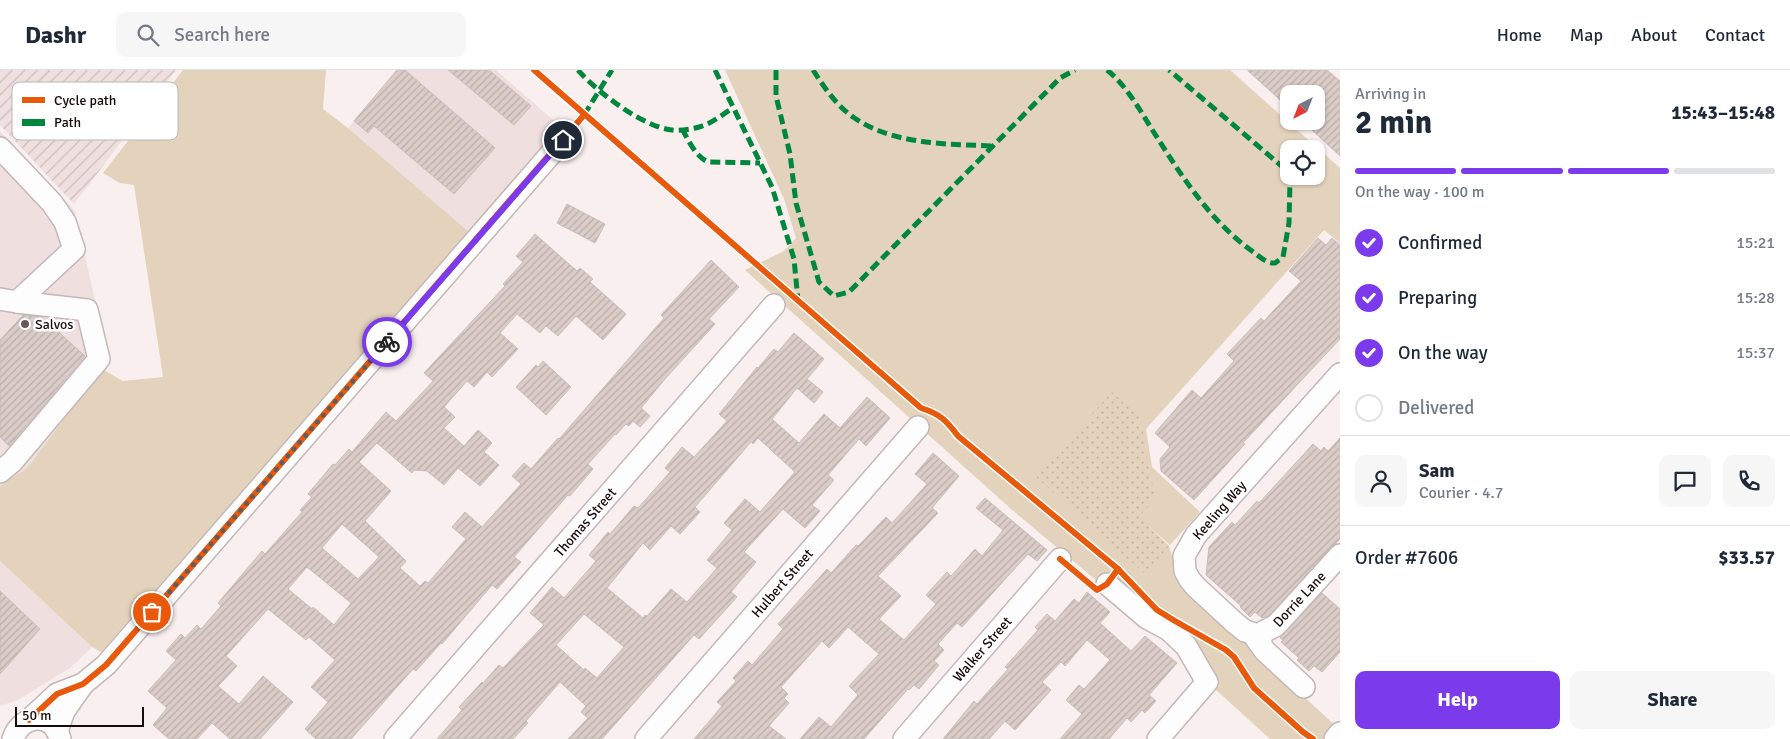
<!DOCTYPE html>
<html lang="en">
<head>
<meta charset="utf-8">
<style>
	:root { --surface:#fff; --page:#f6f6f7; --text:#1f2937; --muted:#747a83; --line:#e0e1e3; --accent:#7c3aed }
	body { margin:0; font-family:Signika,sans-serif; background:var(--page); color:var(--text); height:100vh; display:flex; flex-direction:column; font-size:19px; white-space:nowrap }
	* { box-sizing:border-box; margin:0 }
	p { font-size:16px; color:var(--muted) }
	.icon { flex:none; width:28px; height:28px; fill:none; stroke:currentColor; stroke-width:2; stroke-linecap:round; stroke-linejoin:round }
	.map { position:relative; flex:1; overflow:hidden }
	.side { display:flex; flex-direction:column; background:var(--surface); width:450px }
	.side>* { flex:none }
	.needle { width:32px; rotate:222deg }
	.controls { position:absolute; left:1280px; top:15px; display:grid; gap:10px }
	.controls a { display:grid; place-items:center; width:45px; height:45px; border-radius:10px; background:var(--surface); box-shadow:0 1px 4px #0004; font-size:25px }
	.scale { position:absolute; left:15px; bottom:12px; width:129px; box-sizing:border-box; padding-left:5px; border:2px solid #180a0b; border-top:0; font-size:14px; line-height:18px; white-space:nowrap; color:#180a0b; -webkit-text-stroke:4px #fff; paint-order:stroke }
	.pin { position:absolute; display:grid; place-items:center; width:42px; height:42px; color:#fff; margin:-21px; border:2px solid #fff; border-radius:50%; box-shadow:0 1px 5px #0007 }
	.courier { position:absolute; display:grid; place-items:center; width:50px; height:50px; margin:-25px; border:4px solid #7c3aed; border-radius:50%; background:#fff; color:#222; box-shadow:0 1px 6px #0007 }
	.summary em { font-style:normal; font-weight:800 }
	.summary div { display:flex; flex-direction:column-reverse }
	.summary { display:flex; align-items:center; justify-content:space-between; height:85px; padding:0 15px }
	h1 { font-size:32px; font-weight:800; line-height:38px }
	.bar { display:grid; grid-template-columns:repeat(4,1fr); gap:8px 5px; align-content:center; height:60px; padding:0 15px }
	.bar i { height:6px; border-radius:4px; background:var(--line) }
	.bar .current { background:var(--accent) }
	.bar p { grid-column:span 4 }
	.line { display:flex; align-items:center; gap:12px; padding:0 15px; border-top:1px solid var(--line) }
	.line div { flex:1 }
	.round { display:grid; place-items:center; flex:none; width:52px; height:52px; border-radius:10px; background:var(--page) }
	ol { padding:0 15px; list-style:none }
	li { display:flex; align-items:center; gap:15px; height:55px }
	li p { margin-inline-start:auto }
	li .icon { padding:5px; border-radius:50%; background:var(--accent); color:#fff; stroke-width:4 }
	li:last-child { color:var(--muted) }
	li i { width:28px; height:28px; border:2px solid var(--line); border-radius:50% }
	.primary-button { display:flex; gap:10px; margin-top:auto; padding:10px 15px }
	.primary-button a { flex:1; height:58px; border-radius:10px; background:var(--accent); color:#fff; font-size:20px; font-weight:800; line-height:58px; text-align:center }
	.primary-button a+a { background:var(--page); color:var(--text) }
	header { display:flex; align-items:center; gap:30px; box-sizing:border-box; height:70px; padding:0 25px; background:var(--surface); border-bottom:1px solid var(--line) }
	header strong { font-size:24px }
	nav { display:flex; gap:28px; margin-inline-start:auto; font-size:18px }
	.search { width:350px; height:45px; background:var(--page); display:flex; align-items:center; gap:12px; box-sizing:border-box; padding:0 18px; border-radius:10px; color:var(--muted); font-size:19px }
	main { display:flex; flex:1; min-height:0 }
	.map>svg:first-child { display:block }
</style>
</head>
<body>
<header>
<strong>Dashr</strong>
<div class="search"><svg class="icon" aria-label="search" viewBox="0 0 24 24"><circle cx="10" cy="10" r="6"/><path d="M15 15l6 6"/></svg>Search here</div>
<nav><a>Home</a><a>Map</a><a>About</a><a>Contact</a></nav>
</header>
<main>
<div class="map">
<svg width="1340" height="669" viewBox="0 0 1340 669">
	<defs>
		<pattern id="industrial-furrows" width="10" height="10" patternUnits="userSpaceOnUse" patternTransform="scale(1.25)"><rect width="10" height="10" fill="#efdfdf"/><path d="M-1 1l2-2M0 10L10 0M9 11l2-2" fill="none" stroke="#ccbebe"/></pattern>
		<pattern id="park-dots" width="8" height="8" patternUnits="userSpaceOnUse" patternTransform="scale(1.25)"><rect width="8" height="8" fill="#e4d3bc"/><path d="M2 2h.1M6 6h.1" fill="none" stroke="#c3b4a0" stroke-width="1.8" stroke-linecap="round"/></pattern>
		<pattern id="building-hatch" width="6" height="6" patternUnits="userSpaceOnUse" patternTransform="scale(1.25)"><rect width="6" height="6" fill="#daccc7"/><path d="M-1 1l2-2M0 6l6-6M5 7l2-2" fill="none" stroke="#baaeaa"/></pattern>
	</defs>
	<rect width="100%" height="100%" fill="#f9efef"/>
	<g fill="#efdfdf">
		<polygon points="397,0 496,0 560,56 469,162 348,58"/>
		<polygon points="0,61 75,141 105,275 102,299 27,398 0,416"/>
		<polygon points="0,491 92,577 70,598 18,630 0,636"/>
	</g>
	<polygon fill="url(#industrial-furrows)" points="0,0 176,0 74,134 0,55"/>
	<g fill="#e4d3bc" fill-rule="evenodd">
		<polygon points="183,0 326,0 323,39 348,58 469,162 101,582 92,577 0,491 0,416 27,398 102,299 123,311 163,307 134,115 120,113 103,103"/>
		<path d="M725,0H1230L1340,98V173L1324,160L1146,359L1152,397L1200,442L1170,475L1145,453L1169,476L1181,515L1336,656L1329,669H1270L1215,619L1179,561L1121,531L1011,439L745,200L784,181L796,168L784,129ZM1289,79H1316V106H1289Z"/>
	</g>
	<polygon fill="url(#park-dots)" points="1112,322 1141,349 1149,400 1156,427 1139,447 1169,476 1145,504 1035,406"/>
	<g fill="url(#building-hatch)" stroke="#c9beba" fill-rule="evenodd">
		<polygon points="397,0 405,0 495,78 454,124 374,56 368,63 354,51"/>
		<polygon points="448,0 489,0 531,36 514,55"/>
		<polygon points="1247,0 1327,0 1340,11 1340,86 1302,51 1316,51 1316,24 1289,24 1289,38"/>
		<polygon points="567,134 605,154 595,173 557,153"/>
		<path d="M535,164L577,201L580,198L593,209L590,212L626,244L603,270L576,246L558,266L546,256L540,263L517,244L500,263L518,279L492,307L487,302L474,317L467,311L444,337L455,347L444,358L464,376L478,360L492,373L484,382L499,395L480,416L458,398L444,415L427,401L414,400L412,403L377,373L359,392L391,421L365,451L406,491L400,498L420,516L425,511L428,513L466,469L452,457L465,442L482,457L521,414L512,406L524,393L531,399L558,368L559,369L664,248L661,245L711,190L739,217L709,249L715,254L665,309L641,338L650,346L640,357L633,351L629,356L626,354L616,365L615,364L588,394L593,399L570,426L568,425L514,487L521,492L497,519L492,515L442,574L441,573L416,601L413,599L351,669H316L305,659L328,632L311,617L335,590L309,567L306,570L268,539L226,586L237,596L218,616L239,634L263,606L293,632L260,669H230L212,653L197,669H169L153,655L167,638L148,621L176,590L166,581L181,564L185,568L197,555L201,559L221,536L218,533L262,481L265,484L302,442L300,440L312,427L308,424L333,394L335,395L349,379L352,382L386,342L396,351L433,311L424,303L505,216L503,214L523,192L516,186ZM342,454L379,487L358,509L322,478ZM307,497L351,533L334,555L313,537L312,539L288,519Z"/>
		<polygon points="1318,168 1326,175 1332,168 1340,175 1340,269 1243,373 1245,374 1194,430 1161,401 1160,389 1170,377 1155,363 1192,320 1201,328 1234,291 1227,284 1261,248 1264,251 1301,211 1289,201"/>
		<polygon points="23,245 42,247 85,286 9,376 0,367 0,270"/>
		<path d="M794,263L824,289L807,309L823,322L814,333L797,318L772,349L799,373L824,344L840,358L867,327L890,348L866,376L859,369L828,405L834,410L812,435L820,441L805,458L783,439L744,482L756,492L731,522L737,527L699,569L694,565L602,669H568L588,648L581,642L586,636L560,612L526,651L528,653L513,669H437L462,640L459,637L482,612L483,613L499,595L503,598L544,555L530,543L552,517L564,528L596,491L589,485L608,462L610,464L634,436L638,438L670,402L665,398L682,377L694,387L727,351L719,344L757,297L758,298L774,279L778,282ZM758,368L795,402L760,442L745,429L724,453L732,460L707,490L717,498L687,532L671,519L647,546L645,545L643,548L607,518L643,473L650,480L671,456L680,464L700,442L695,437L751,372L753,374ZM584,544L624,577L597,608L585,598L584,600L556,575Z"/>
		<polygon points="543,291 571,317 546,345 516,317 536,295 538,297"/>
		<polygon points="1340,368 1340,469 1268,546 1262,548 1255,542 1250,547 1240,537 1241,536 1206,505 1209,477 1232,452 1235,455 1257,431 1259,433 1313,374 1321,381 1324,377 1328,381"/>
		<polygon points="933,383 959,406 932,438 938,443 878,506 901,526 879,549 904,570 936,534 926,525 947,502 951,506 975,479 982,486 1003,460 976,438 985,428 1047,480 1037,491 1028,484 962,557 957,553 938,574 944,580 934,591 939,595 919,619 914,615 909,620 908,619 864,669 800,669 819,647 831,657 858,625 849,616 879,584 848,557 829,578 822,571 781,617 788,624 784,628 789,633 769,656 786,669 694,669 722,636 717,632 736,611 733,608 748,591 752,595 783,559 778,554 827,499 831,503 856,475 858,476 886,447 892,453 927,414 915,404"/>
		<polygon points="0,521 40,559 0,604"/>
		<polygon points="1087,522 1110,542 1100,553 1131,581 1145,566 1177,593 1149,625 1156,631 1145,643 1142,640 1131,652 1127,648 1109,669 1060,669 1082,644 1066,630 1079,615 1084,619 1110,590 1087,570 1065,596 1061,592 1042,612 1051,620 1015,660 1005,651 989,669 943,669 974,631 977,634 1008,599 1005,597 1038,560 1035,557 1047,544 1055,551 1074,529 1079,533"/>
		<polygon points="1322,523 1340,539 1340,582 1322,602 1314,596 1309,601 1297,590 1299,588 1281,572 1283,570 1280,568"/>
	</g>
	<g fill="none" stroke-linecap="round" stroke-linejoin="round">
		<defs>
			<g id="minor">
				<polyline points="0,78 52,133 65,152 74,179 17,232 0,229"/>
				<polyline points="0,402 12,392 99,289 87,240 17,232"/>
				<polyline points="1107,514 1147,548 1169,560 1186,576 1207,612 1158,669"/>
				<polyline points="1260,572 1263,562 1275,556 1281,550 1340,485"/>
				<polyline points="1304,617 1265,581 1252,563 1245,561 1235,553 1196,517 1190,510 1185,501 1184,486 1196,465 1340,304"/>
				<polyline points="29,650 57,624 83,614 106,595 563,70"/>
				<polyline points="57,661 64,641 83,614"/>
				<path d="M13,669C21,643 54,642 60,669"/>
				<polyline points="395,669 774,235"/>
				<polyline points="646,669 918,357"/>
				<polyline points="904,669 1060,489"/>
				<polyline points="1335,669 1340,663"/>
			</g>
		</defs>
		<use href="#minor" stroke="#c4b7b8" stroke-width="24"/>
		<use href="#minor" stroke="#fefdfd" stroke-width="21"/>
		<g stroke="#00873e" stroke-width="5" stroke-dasharray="10 5" stroke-linecap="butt">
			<path d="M578,0C597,22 643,57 672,60C679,61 692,59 699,57C711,54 723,44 733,38"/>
			<polyline points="715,0 772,117 794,189 798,230"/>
			<polyline points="776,0 776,26 790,84 796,133 819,212 834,226 849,222 1060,8 1075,0"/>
			<path d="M813,0C824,17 836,35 853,47C893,75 946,74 993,76"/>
			<path d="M1107,0C1126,15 1140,40 1153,61C1181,105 1209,150 1252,181C1259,186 1267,194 1275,193L1283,187L1289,153L1290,110L1285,99L1169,0"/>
			<polyline points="584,45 612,0"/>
			<path d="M682,59C689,71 695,86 708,92L760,93"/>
		</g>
		<defs>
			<g id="cycleway">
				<path d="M534,0L921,338C940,344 946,350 958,366L1118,499L1157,540L1175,551L1226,580L1234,587L1254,618L1303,662L1313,669"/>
				<polyline points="1060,489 1097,520 1107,514 1118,499"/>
				<polyline points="29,650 57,624 83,614 106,595 584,45"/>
			</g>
		</defs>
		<use href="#cycleway" stroke="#fff" stroke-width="9"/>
		<use href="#cycleway" stroke="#e8590c" stroke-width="6"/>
	</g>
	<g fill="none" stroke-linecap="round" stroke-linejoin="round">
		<polyline stroke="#675a5b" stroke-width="5" stroke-dasharray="0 9" points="152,542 387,272"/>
		<polyline stroke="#7c3aed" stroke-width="6" points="387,272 563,70"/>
	</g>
	<circle fill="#675a5b" stroke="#fff" stroke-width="2" cx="25" cy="254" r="5"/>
	<g text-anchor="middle" stroke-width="5" stroke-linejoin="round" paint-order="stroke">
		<g font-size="14" fill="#180a0b" stroke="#fff" text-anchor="start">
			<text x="35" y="259">Salvos</text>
		</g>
		<g font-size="14" fill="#180a0b" stroke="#fff">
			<text transform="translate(1219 440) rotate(-49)" y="5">Keeling Way</text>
			<text transform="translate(585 452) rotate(-49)" y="5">Thomas Street</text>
			<text transform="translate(782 513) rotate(-49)" y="5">Hulbert Street</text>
			<text transform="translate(1299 529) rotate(-47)" y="5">Dorrie Lane</text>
			<text transform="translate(982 579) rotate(-49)" y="5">Walker Street</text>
		</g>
	</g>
	<rect x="12" y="12" width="166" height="58" rx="8" fill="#fff" stroke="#bab6b6" stroke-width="1"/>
	<rect x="22" y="27" width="23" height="6" fill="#e8590c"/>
	<rect x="22" y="49" width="23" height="7" fill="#00873e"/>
	<g font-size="14" fill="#180a0b">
		<text x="54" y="35">Cycle path</text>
		<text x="54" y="57">Path</text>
	</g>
</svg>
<div class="controls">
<a><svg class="needle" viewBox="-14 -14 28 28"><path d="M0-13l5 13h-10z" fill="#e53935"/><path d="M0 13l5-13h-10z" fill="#747a83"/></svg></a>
<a><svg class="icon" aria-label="locate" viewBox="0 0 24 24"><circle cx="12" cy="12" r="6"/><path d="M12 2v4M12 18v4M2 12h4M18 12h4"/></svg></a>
</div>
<div class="scale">50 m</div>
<div class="pin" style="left:152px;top:542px;background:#ea580c"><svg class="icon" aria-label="bag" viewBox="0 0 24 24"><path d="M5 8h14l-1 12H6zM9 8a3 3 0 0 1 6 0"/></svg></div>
<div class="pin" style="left:563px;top:70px;background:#1f2937"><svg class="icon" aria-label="home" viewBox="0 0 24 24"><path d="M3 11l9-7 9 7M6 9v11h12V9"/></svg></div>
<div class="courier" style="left:387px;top:272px"><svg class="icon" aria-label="bike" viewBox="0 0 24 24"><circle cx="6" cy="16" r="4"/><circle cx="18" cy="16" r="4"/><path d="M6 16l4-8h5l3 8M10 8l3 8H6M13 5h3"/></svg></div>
</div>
<section class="side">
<div class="summary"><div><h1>2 min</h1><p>Arriving in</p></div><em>15:43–15:48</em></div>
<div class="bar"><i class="current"></i><i class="current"></i><i class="current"></i><i></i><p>On the way · 100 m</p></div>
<ol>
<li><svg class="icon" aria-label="check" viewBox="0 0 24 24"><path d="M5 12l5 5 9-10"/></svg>Confirmed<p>15:21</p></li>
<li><svg class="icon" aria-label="check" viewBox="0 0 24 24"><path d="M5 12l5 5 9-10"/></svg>Preparing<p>15:28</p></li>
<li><svg class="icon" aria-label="check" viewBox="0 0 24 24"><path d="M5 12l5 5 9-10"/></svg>On the way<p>15:37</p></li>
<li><i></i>Delivered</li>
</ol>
<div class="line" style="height:90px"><a class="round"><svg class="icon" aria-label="person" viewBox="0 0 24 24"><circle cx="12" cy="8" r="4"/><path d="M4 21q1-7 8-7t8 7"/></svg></a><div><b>Sam</b><p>Courier · 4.7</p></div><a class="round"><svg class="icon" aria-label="chat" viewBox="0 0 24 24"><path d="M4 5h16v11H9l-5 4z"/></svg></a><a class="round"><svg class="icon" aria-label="phone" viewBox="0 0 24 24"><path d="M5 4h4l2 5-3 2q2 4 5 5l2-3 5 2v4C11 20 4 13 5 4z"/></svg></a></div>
<div class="line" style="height:65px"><div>Order #7606</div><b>$33.57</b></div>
<div class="primary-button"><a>Help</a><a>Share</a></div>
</section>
</main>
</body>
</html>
